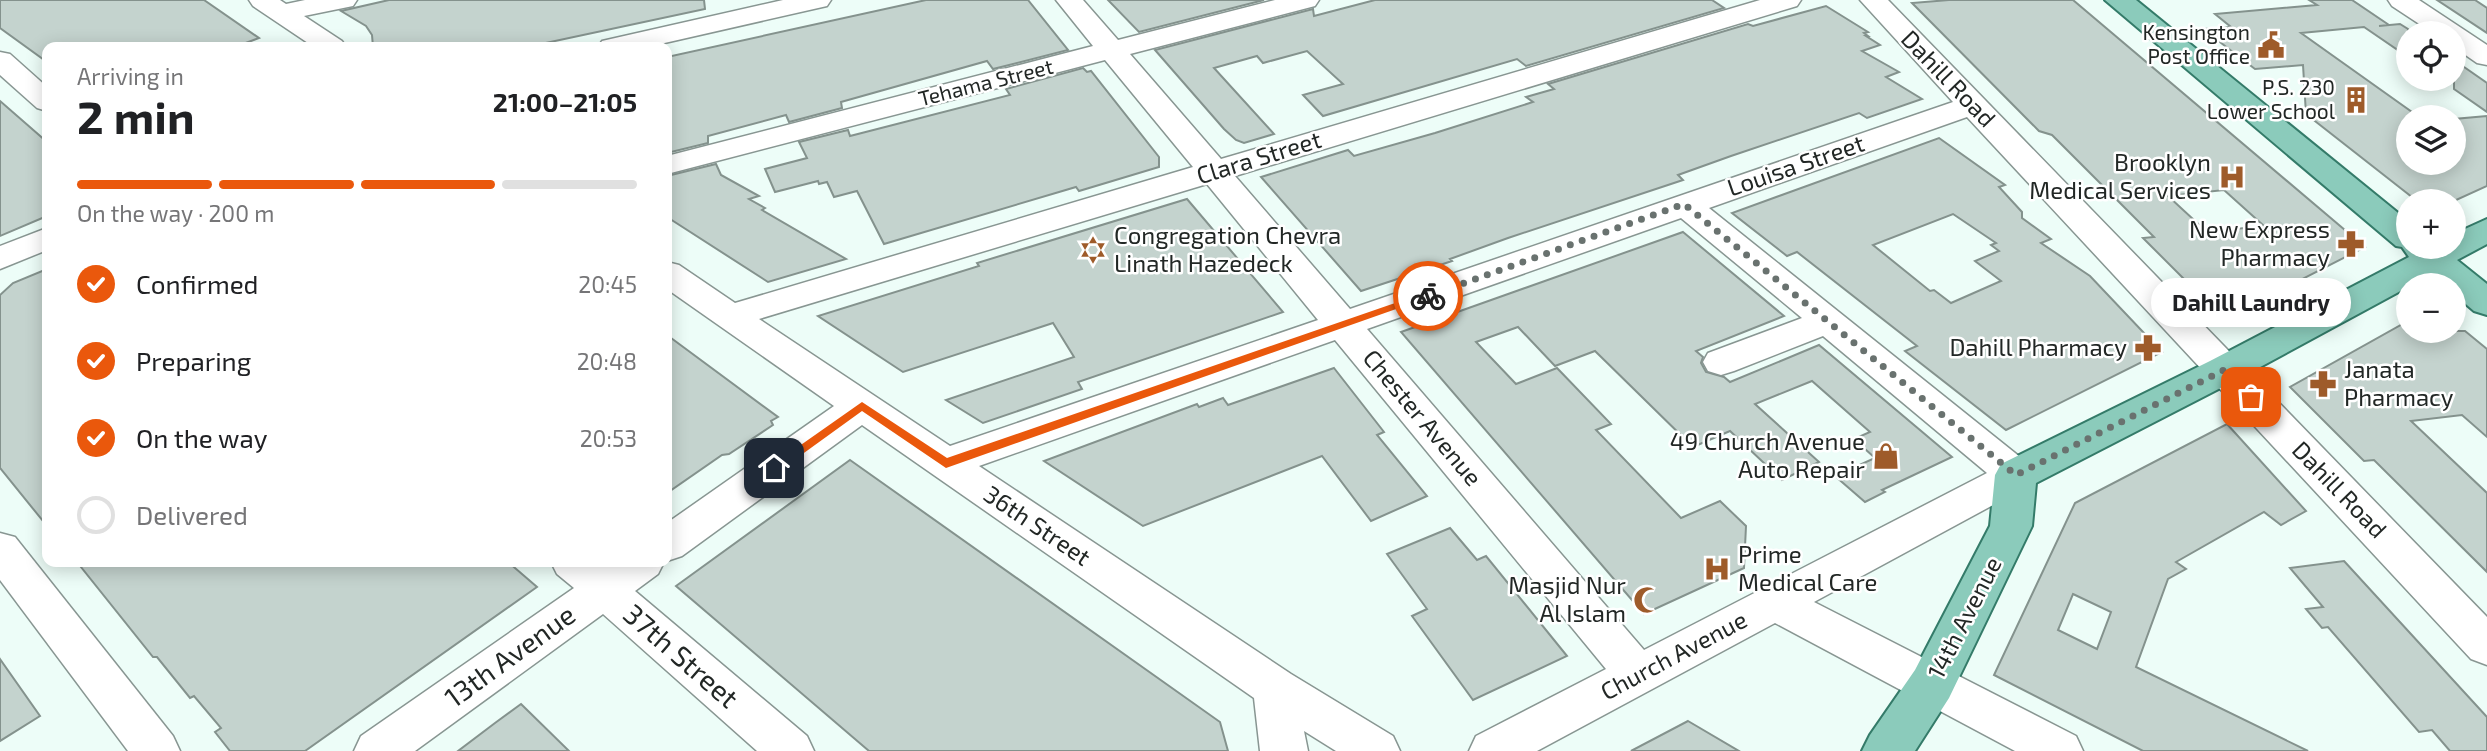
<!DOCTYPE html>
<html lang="en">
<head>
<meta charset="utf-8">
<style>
	:root { --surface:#fff; --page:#f6f6f6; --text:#202124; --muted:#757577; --line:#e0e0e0; --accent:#ea580c }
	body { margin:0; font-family:"Exo 2",sans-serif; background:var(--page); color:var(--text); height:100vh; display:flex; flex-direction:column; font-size:26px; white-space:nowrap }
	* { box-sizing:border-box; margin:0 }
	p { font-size:23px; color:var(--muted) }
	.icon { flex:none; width:38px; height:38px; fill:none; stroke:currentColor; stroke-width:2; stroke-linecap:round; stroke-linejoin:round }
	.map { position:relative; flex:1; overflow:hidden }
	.sheet { position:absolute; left:42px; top:42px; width:630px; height:525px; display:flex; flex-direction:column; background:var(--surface); border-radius:14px; box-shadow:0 4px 18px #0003 }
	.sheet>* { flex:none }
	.tools { position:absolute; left:2396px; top:21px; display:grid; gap:14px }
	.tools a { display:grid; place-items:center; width:70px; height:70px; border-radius:50%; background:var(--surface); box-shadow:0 4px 18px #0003; font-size:35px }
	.pin { position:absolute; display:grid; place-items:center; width:60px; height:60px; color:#fff; margin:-30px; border-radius:14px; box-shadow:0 4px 10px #0006 }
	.courier { position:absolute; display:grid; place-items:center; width:70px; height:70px; margin:-35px; border:5px solid #ea580c; border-radius:50%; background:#fff; color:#222; box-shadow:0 2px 9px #0007 }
	.bubble { position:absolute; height:49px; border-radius:24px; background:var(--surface); box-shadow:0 4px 18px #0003; font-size:23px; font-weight:700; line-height:49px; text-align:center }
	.headline em { font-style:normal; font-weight:700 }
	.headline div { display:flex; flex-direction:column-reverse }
	.headline { display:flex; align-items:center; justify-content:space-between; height:119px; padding:0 35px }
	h1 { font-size:46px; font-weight:700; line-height:52px }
	.bar { display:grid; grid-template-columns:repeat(4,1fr); gap:10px 7px; align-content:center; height:84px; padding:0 35px }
	.bar i { height:9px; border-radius:5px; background:var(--line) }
	.bar .selected { background:var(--accent) }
	.bar p { grid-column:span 4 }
	ol { padding:0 35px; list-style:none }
	li { display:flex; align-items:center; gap:21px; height:77px }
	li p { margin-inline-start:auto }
	li .icon { padding:7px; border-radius:50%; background:var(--accent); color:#fff; stroke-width:4 }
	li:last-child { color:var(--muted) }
	li i { width:38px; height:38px; border:4px solid var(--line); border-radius:50% }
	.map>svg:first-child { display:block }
</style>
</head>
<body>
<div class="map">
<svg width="2487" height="751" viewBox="0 0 2487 751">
	<rect width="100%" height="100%" fill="#edfdf8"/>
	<g fill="#c4d3ce" stroke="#84928d" stroke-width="2" fill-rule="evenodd">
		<polygon points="0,0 204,0 259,38 235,47 47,47 47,62 0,28"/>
		<polygon points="389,0 704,0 705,9 527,47 373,47 372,35 366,26 341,11"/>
		<polygon points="926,0 1028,0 1068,50 993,69 987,61 841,102 842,108 789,122 786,115 708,136 708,143 667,153 667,57"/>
		<polygon points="1108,0 1264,0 1139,32"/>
		<polygon points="1375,0 1712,0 1724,8 1526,66 1517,59 1323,116 1303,95 1343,84 1307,51 1263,63 1257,56 1214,68 1274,134 1244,143 1236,140 1224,129 1155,50 1313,9 1314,16"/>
		<path d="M1949,0H2073L2365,247L2224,319L2143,238L2154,237L2052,135L2039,131L1912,3ZM2224,190L2264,226L2207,232L2168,196Z"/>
		<polygon points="2309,0 2352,0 2389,25 2379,26 2400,24 2408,29 2408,57 2364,27 2301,33 2419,117 2408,117 2408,163 2454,163 2454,119 2487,116 2487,186 2454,201 2417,201 2306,114 2303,65 2255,69 2203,29 2231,27 2215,14 2317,5"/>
		<polygon points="2437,0 2475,0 2487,8 2487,33"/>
		<polygon points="1826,6 1868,32 1864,33 1868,36 1866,36 1880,45 1862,51 1899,72 1886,77 1922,99 1867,118 1859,113 1731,156 1678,175 1683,180 1508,238 1450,259 1452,261 1361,291 1261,177 1348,150 1354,156 1435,133 1533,102 1526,97 1554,89 1548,84 1748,24 1753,26"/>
		<polygon points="2454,60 2487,83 2487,112 2454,89"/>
		<polygon points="1083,68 1087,72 1091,71 1159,157 1159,167 1079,191 1076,187 884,244 857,191 834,197 827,182 819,184 818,181 775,192 765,169 807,158 799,142 848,130 850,136 1010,95 1006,89"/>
		<polygon points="0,101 47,142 47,216 0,236"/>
		<path d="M1939,138L2005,185L1999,187L2022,212V218L2051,239L2041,243L2090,276L2162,352L2006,430L1905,351L1917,346L1797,252L1787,256L1732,213ZM1953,214L1996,243L1991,245L1999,251L1975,261L2001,281L1951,303L1934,290L1930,291L1873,245Z"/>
		<polygon points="716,164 721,175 759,196 749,199 765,208 762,210 846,259 768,282 667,217 667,176"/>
		<polygon points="1187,199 1283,312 1078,382 1082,389 983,423 946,400 1074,357 1053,323 903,372 818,316 979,266 977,263"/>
		<polygon points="1683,232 1784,316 1696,351 1703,357 1701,363 1706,372 1724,377 1730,382 1819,345 1952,457 1882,490 1885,492 1865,502 1835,476 1875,458 1854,439 1870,432 1812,381 1755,404 1819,462 1782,480 1730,431 1693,447 1595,351 1555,366 1518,327 1476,342 1516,384 1557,368 1611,424 1596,430 1681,518 1720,501 1746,526 1744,568 1644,614 1401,332"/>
		<polygon points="47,269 47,526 0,468 0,295 13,283"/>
		<polygon points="2408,321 2408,331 2465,331 2487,349 2487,437 2462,415 2411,421 2487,493 2487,572 2374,460 2364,461 2290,387"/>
		<polygon points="667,335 778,417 771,421 773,425 729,454 722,455 667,493"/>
		<polygon points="1334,368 1384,432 1377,435 1427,496 1371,521 1322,456 1143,526 1044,461 1197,404 1199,407 1223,398 1228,405"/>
		<path d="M2227,424L2306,511L2281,525L2264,512L2176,562L2186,569L2168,579L2136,667L2308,751H2143L1994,675L2075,503ZM2073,594L2111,612L2097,649L2058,630Z"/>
		<polygon points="850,460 1220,722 1228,751 869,751 676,586"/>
		<polygon points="1450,528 1477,560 1486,556 1567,656 1473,700 1412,616 1427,609 1387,554"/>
		<polygon points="2344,561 2487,717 2487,751 2450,751 2432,730 2419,732 2328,627 2322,628 2306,609 2323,607 2290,568"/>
		<polygon points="77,562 508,562 537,587 305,751 230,751 215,732 221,728 194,696 190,698 157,657 153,657"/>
		<polygon points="0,659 40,716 0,741"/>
		<polygon points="521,704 569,751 458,751 495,723"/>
		<polygon points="1688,721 1739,751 1631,751"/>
	</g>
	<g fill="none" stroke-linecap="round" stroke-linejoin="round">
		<defs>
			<g id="minor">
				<polygon points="249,0 280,0 286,4 305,0 357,0 353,6 304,16 342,41 346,47 314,47 253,6"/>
				<polygon points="783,0 831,0 827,6 647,47 598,47 602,41"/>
				<path d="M1056,0H1083L1118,40L1275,0H1319L1315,6L1130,54L1221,159L1760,0H1801L1797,6L1235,176L1350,309L1953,102L1860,0H1888L2487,617V665L2471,659L1967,117L1709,208L2030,465L2036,475L2030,485L1814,602L2076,736L2083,751H2015L1775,623L1537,751H1469L1476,736L1606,669L1335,340L979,466L1291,674L1393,736L1400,751H1336L1304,731L1308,751H1260L1254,698L862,425L682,556L667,561V523L834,406L667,289V262L679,265L735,303L1193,167L1105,60L667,174V156L1093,46ZM1207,184L1318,320L950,446L759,319ZM1681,218L1802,318L1708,353L1703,362L1708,371L1721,375L1734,371L1823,336L1987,473L1644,650L1367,329Z"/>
				<polygon points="2388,0 2419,0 2487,45 2487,65 2477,63 2454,47 2454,33 2433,33 2392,6"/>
				<polygon points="0,52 10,54 47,87 47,111 37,108 0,75"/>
				<polygon points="47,228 47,250 0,269 0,246"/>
				<polygon points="0,533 15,537 173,736 180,751 128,751 0,580"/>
				<polygon points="551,562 600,562 606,566 612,562 664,562 658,574 635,591 807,736 814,751 757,751 603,614 415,751 354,751 361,736 574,588 557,574"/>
			</g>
			<polygon id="major" points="2105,0 2136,0 2408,221 2408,247 2454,247 2454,234 2487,219 2487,244 2457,260 2487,284 2487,315 2474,311 2454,294 2454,285 2443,285 2430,275 2238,379 2036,483 2032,526 1949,698 1915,751 1862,751 1870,735 1915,670 1990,526 1995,475 2001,464 2210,361 2409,257 2402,247 2396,246"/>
		</defs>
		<use href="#minor" stroke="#889692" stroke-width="3"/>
		<use href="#major" stroke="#347b69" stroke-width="4"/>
		<use href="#minor" fill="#fff" fill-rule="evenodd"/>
		<use href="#major" fill="#8bcbbb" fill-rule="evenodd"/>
	</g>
	<polygon fill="#ea580c" points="1424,293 1433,296 946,468 862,411 779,471 770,471 768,468 862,402 947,458"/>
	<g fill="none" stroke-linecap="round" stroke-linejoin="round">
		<polyline stroke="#69726f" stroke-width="7" stroke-dasharray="0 12.6" points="1428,296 1684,204 2016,475 2224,370 2251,397"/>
	</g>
	<defs>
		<symbol id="civic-bare" viewBox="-9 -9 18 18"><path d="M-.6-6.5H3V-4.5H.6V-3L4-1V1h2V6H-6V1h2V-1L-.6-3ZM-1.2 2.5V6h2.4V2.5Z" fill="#9e5b2a" stroke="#fff" stroke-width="2.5" paint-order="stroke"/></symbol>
		<symbol id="building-bare" viewBox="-9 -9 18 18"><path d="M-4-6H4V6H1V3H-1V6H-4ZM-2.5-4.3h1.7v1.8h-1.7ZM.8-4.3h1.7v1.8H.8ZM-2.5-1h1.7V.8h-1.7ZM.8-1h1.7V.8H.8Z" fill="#9e5b2a" stroke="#fff" stroke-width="2.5" paint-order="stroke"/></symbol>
		<symbol id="hospital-bare" viewBox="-9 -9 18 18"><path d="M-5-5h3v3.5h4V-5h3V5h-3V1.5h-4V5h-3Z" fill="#9e5b2a" stroke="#fff" stroke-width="2.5" paint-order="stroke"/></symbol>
		<symbol id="pharmacy-bare" viewBox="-9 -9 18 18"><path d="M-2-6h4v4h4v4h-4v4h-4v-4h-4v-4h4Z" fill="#9e5b2a" stroke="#fff" stroke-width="2.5" paint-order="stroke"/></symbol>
		<symbol id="synagogue-bare" viewBox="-9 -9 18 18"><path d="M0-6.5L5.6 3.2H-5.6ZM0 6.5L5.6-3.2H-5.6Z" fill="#9e5b2a" stroke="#fff" stroke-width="2.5" paint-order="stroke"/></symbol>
		<symbol id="shop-bare" viewBox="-9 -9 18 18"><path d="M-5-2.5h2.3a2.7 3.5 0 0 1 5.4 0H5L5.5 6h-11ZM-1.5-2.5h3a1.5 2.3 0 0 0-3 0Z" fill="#9e5b2a" stroke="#fff" stroke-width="2.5" paint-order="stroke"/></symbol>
		<symbol id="mosque-bare" viewBox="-9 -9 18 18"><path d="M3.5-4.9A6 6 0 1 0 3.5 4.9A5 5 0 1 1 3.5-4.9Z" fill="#9e5b2a" stroke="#fff" stroke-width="2.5" paint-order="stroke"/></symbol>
	</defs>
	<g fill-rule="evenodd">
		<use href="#civic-bare" x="2252" y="26" width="38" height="38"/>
		<use href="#building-bare" x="2337" y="81" width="38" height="38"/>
		<use href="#hospital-bare" x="2213" y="158" width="38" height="38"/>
		<use href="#pharmacy-bare" x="2332" y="225" width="38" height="38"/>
		<use href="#synagogue-bare" x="1074" y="231" width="38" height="38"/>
		<use href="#pharmacy-bare" x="2129" y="329" width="38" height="38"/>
		<use href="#pharmacy-bare" x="2304" y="365" width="38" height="38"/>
		<use href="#shop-bare" x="1867" y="437" width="38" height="38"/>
		<use href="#hospital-bare" x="1698" y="550" width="38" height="38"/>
		<use href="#mosque-bare" x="1628" y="581" width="38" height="38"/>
	</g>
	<g text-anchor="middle" stroke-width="5" stroke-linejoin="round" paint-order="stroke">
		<g font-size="21" fill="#222725" stroke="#fff" text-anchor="end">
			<text x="2250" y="40">Kensington<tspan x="2250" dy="24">Post Office</tspan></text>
			<text x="2335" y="95">P.S. 230<tspan x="2335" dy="24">Lower School</tspan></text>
		</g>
		<g font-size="21" fill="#222725" stroke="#fff">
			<text transform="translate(986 83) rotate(-14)" y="7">Tehama Street</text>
		</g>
		<g font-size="24" fill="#222725" stroke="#fff">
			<text transform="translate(1948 79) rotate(46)" y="8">Dahill Road</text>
			<text transform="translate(1259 158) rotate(-17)" y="8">Clara Street</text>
			<text transform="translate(1796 166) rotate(-19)" y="8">Louisa Street</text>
			<text transform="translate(1422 418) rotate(50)" y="8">Chester Avenue</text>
			<text transform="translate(2339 490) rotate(46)" y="8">Dahill Road</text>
			<text transform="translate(1037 526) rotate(34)" y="8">36th Street</text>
			<text transform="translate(1965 618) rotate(-63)" y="8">14th Avenue</text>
			<text transform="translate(1674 656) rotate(-28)" y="8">Church Avenue</text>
		</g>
		<g font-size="24" fill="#222725" stroke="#fff" text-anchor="end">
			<text x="2211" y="171">Brooklyn<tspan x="2211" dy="28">Medical Services</tspan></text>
			<text x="2330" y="238">New Express<tspan x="2330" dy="28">Pharmacy</tspan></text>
			<text x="1114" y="244" text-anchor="start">Congregation Chevra<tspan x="1114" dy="28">Linath Hazedeck</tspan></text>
			<text x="2127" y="356">Dahill Pharmacy</text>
			<text x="2344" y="378" text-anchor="start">Janata<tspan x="2344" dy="28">Pharmacy</tspan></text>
			<text x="1865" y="450">49 Church Avenue<tspan x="1865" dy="28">Auto Repair</tspan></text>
			<text x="1738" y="563" text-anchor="start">Prime<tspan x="1738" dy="28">Medical Care</tspan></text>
			<text x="1626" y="594">Masjid Nur<tspan x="1626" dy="28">Al Islam</tspan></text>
		</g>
		<g font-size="28" fill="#222725" stroke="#fff">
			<text transform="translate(510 656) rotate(-36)" y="10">13th Avenue</text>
			<text transform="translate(681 656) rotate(41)" y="10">37th Street</text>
		</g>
	</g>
</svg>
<div class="tools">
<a><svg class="icon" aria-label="locate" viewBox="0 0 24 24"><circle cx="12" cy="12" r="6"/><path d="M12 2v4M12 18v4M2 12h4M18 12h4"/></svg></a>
<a><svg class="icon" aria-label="layers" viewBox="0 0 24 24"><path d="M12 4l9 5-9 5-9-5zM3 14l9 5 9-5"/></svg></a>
<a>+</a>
<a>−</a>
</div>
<div class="pin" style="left:2251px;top:397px;background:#ea580c"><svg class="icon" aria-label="bag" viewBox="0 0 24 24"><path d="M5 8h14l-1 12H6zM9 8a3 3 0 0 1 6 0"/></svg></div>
<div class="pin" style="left:774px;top:468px;background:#1f2937"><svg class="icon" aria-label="home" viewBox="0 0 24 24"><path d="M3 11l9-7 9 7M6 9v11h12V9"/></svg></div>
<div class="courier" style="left:1428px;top:296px"><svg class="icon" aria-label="bike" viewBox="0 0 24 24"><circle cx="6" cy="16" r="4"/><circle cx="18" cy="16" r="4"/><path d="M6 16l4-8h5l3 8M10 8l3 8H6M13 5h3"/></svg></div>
<div class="bubble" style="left:2151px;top:278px;width:200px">Dahill Laundry</div>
<section class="sheet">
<div class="headline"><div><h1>2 min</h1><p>Arriving in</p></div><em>21:00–21:05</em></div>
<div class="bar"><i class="selected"></i><i class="selected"></i><i class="selected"></i><i></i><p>On the way · 200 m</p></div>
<ol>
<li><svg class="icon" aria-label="check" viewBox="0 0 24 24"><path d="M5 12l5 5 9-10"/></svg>Confirmed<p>20:45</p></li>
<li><svg class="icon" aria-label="check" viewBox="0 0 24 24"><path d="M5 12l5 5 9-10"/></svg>Preparing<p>20:48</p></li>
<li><svg class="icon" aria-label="check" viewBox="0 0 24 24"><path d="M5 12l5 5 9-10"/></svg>On the way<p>20:53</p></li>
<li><i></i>Delivered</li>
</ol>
</section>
</div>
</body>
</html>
